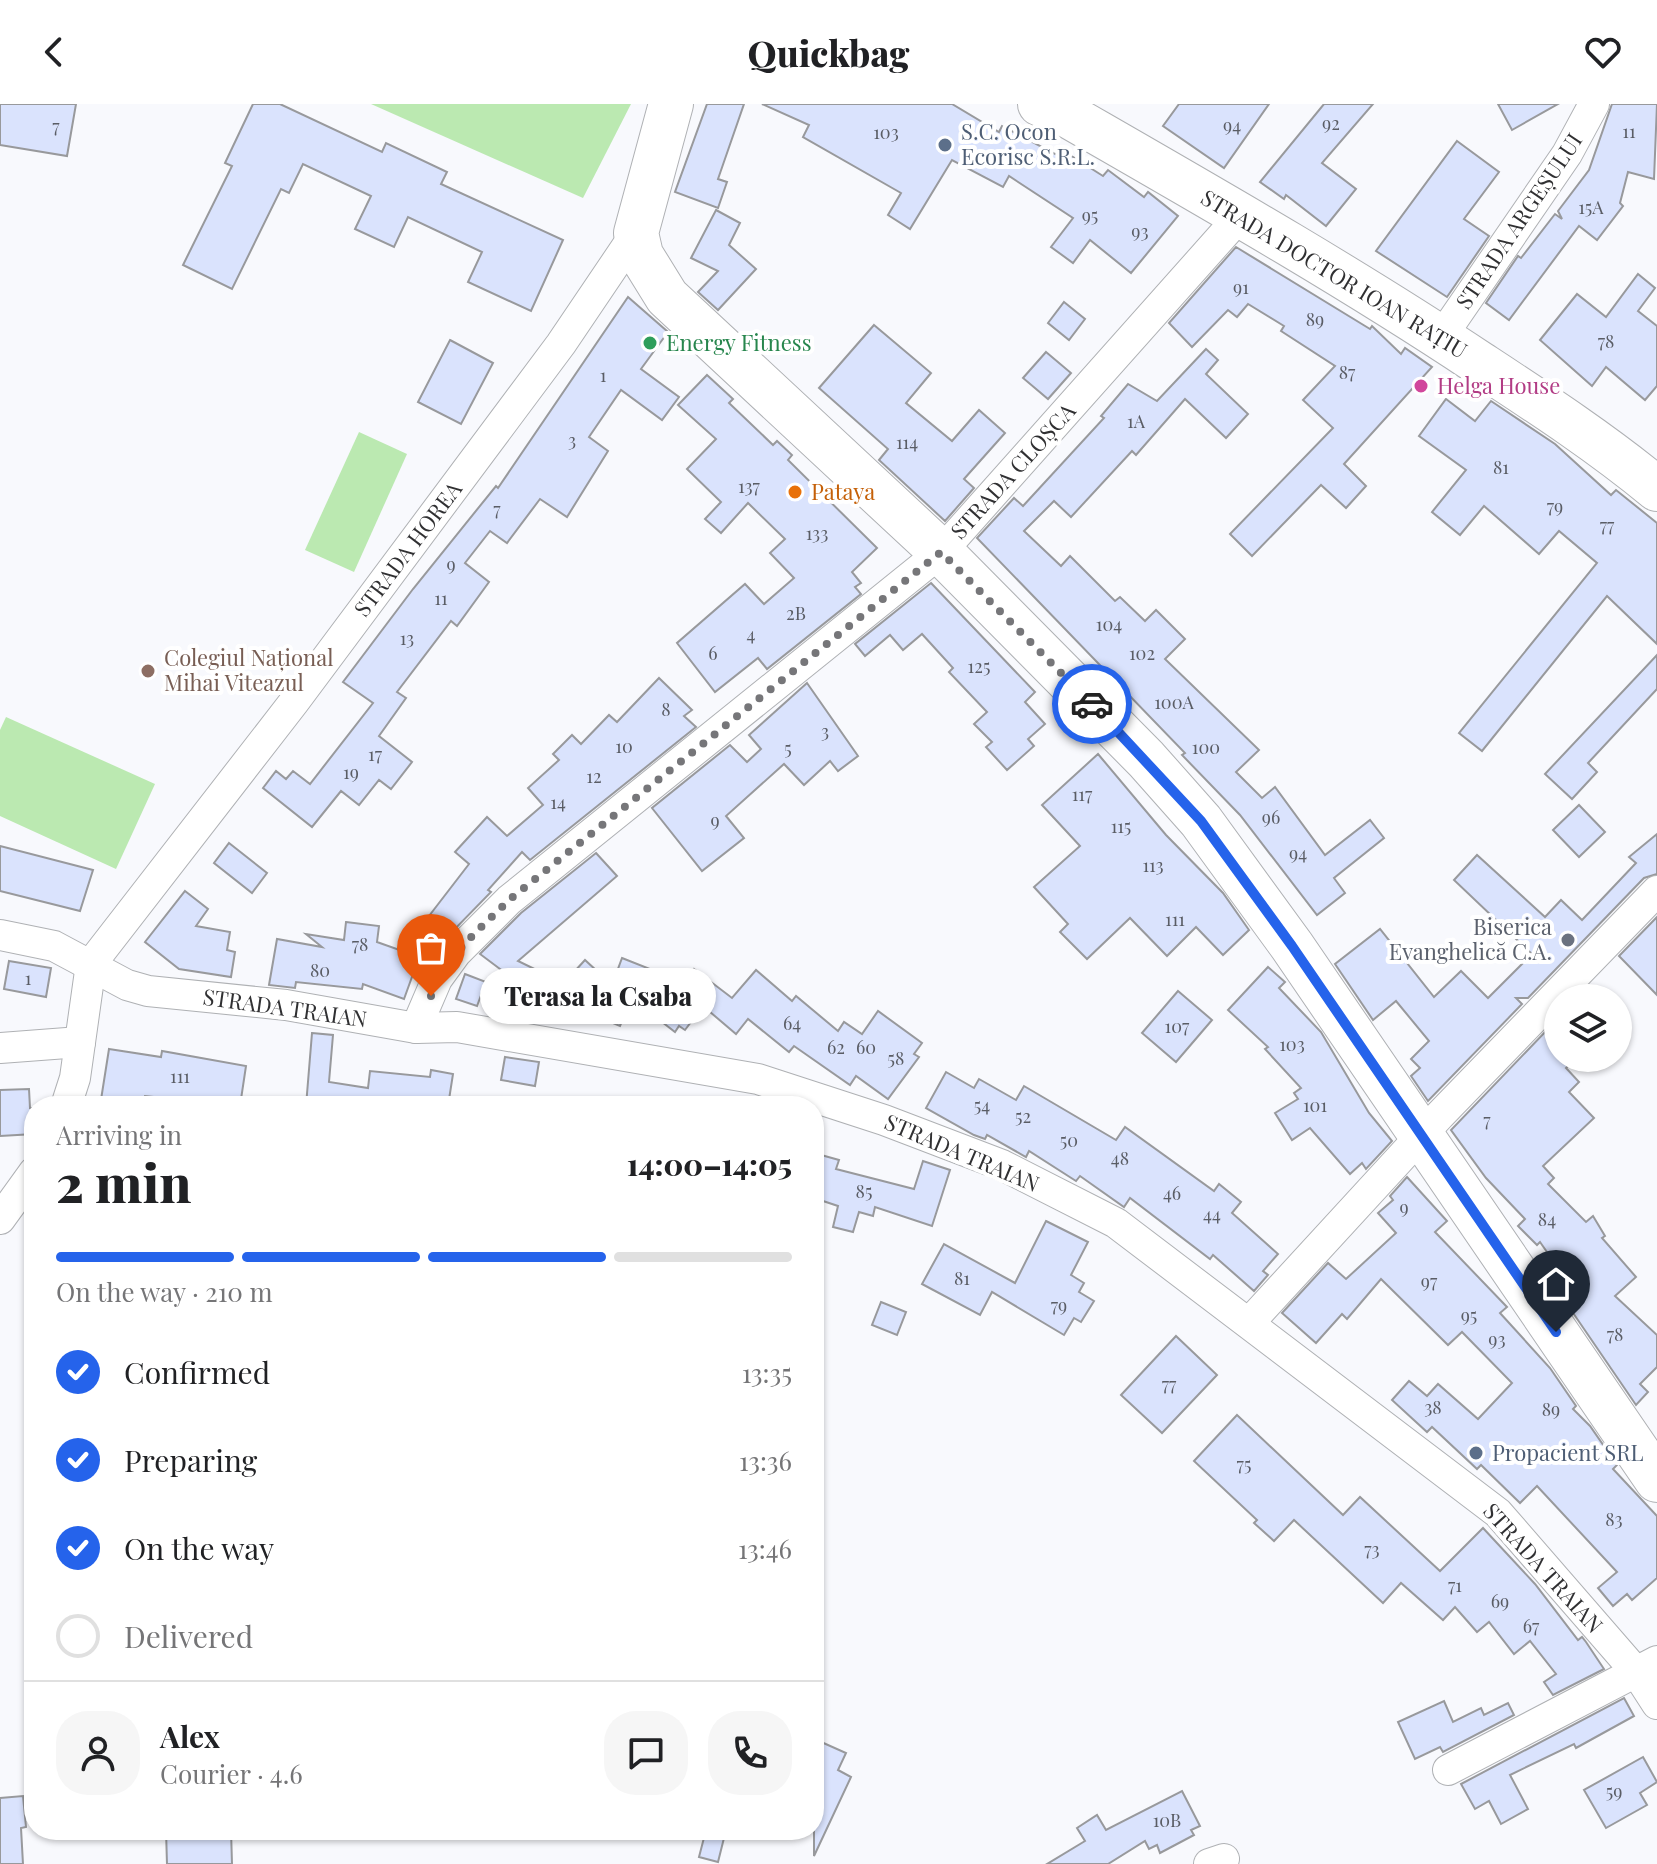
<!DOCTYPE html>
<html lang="en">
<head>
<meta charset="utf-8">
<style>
	:root { --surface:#fff; --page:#f6f6f6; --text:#202124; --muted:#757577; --line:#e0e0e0; --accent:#2563eb }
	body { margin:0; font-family:"Playfair Display",serif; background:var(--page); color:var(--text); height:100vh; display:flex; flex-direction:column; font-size:30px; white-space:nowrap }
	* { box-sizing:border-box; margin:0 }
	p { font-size:26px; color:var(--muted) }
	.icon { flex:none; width:44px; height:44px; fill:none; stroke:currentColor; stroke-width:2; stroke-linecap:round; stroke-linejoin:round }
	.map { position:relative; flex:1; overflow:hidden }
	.details { position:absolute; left:24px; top:992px; width:800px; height:744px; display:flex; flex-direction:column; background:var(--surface); border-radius:32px; box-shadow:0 2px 6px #0004 }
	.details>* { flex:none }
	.buttons { position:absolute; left:1544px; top:880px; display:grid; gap:16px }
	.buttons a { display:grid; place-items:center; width:88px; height:88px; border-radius:50%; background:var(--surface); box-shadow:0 2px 6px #0004; font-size:40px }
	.pin { position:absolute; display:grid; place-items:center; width:68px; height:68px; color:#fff; margin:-82px -34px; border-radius:50% 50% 50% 0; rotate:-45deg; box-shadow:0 0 8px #0007 }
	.pin .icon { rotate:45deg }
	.courier { position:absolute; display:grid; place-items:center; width:80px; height:80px; margin:-40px; border:6px solid #2563eb; border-radius:50%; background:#fff; color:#222; box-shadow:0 2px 10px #0007 }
	.bubble { position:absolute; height:56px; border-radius:28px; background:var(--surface); box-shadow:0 2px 6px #0004; font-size:26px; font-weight:800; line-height:56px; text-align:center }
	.head em { font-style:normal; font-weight:800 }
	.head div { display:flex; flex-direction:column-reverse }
	.head { display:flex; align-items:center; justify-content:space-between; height:136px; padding:0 32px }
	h1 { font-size:52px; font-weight:800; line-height:60px }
	.bar { display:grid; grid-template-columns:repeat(4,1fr); gap:12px 8px; align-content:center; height:96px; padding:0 32px }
	.bar i { height:10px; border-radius:6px; background:var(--line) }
	.bar .current { background:var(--accent) }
	.bar p { grid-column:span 4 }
	.line { display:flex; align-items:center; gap:20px; padding:0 32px; border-top:2px solid var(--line) }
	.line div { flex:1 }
	.round { display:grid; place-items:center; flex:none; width:84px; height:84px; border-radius:32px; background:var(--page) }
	ol { padding:0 32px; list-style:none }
	li { display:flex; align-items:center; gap:24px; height:88px }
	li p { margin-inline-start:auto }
	li .icon { padding:8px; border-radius:50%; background:var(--accent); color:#fff; stroke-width:4 }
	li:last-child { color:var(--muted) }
	li i { width:44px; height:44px; border:4px solid var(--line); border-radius:50% }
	header { display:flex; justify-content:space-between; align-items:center; height:104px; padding:0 32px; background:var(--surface); font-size:36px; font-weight:800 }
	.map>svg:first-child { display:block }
</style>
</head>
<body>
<header><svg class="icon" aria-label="back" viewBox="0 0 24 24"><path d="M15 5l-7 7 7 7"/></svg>Quickbag<svg class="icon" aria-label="heart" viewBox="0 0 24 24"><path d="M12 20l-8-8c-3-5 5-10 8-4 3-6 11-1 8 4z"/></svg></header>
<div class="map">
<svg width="1657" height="1760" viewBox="0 0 1657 1760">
	<rect width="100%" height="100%" fill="#f8f9fd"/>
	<g fill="#bbe9b1">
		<polygon points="371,0 631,0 583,94"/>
		<polygon points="359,328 407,350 354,468 305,446"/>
		<polygon points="6,613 155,680 116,765 0,712 0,626"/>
	</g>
	<g fill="#dae3fd" stroke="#98999c" stroke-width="2">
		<polygon points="0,0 76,0 67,52 0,41"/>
		<polygon points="253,0 280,0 382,48 386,39 447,68 441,80 563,136 531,207 468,178 482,148 408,113 394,143 355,125 371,92 303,60 289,89 281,85 232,185 183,161 232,62 225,59"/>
		<polygon points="707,0 744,0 718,75 727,78 718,104 675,88"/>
		<polygon points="762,0 952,0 999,28 1002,22 1055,50 1059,44 1103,72 1108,66 1144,93 1148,88 1178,112 1131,169 1090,136 1073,159 1051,143 1073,114 1009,72 1003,83 952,56 910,125 888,111 901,89 803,33 809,21"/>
		<polygon points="1179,0 1269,0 1224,64 1163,22"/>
		<polygon points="1324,0 1373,0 1322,59 1356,85 1326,122 1286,91 1284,95 1260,78"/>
		<polygon points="1498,0 1558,0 1512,26"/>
		<polygon points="1612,0 1657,0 1654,75 1628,68 1620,99 1623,102 1597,136 1579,122 1509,216 1486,199 1518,152 1521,154 1555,110 1562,115 1558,107 1589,66"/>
		<polygon points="1457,37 1499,68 1464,115 1489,132 1447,193 1376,147"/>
		<polygon points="716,106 740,119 729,141 756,165 718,206 698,188 718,167 691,154"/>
		<polygon points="1236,143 1370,225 1372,222 1401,250 1405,244 1432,263 1344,360 1366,382 1346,404 1321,381 1252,452 1230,430 1333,324 1303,296 1335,262 1281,227 1284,222 1248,200 1237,213 1228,206 1192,243 1169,219"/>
		<polygon points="1638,170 1655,184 1638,207 1657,222 1657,282 1645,296 1606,263 1592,282 1540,236 1577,190 1606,213"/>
		<polygon points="628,193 668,228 641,265 679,293 662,316 621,286 589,333 608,347 567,413 540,395 507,439 490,427 465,459 489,478 457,522 451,517 397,588 406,594 379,632 412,658 391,685 379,676 359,701 341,687 312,723 263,684 276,667 286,675 293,667 310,680 373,599 343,578 413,485 496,382 498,384"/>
		<polygon points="1064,198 1085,215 1069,236 1048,219"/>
		<polygon points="874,221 931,269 906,299 952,337 979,306 1005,329 964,375 974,384 945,417 879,356 888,345 819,284"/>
		<polygon points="450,236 493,259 461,320 418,298"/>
		<polygon points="1206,245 1218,256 1206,270 1248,310 1226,334 1185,295 1136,351 1132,347 1071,413 1054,397 1024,427 1061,462 1070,452 1115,497 1120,493 1145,517 1156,506 1185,535 1165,555 1259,646 1236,668 1262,694 1275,683 1325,751 1370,716 1384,734 1334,774 1345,789 1317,811 1240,711 1182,651 1185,649 977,434 1014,394 1023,402 1104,314 1101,312 1128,280 1157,297"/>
		<polygon points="1046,248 1071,269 1048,295 1023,274"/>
		<polygon points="707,271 733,295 729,299 773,341 777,337 792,351 788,356 877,444 852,468 861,479 855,483 861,490 767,565 758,554 715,588 677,539 745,480 764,500 794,474 770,449 785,435 748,399 721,429 705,415 721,398 687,365 716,335 678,301"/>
		<polygon points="1446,295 1475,317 1491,297 1555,340 1611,391 1616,386 1657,419 1657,540 1607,492 1482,647 1459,629 1597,459 1559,427 1539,450 1484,402 1460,431 1432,408 1466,366 1419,332"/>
		<polygon points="931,479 1035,588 1025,598 1045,620 1028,635 1034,642 1007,666 986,643 992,638 974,620 987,608 949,568 953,564 922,530 903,546 890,531 865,552 855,540"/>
		<polygon points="1657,551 1657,585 1588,659 1597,668 1572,695 1545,670"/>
		<polygon points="659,574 692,606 684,612 696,623 530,756 522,748 488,786 491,788 451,829 429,812 469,760 455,748 487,713 507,732 543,701 528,684 559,656 553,650 572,631 581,640 609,611 617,618"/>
		<polygon points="807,579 858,652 838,667 830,657 804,681 784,660 726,712 744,734 702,767 652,704 730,641 747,658 761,645 749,631"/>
		<polygon points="1098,650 1166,731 1223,789 1249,826 1223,851 1196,823 1167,852 1130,814 1087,855 1060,828 1068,820 1034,783 1080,742 1042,701"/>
		<polygon points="1579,701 1605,728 1579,753 1553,726"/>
		<polygon points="1657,730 1657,770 1644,774 1528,894 1516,894 1522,900 1428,997 1411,972 1420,964 1411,955 1429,937 1396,897 1373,916 1335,860 1380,825 1434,893 1461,867 1488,894 1532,850 1454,776 1477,751 1545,813 1561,796 1582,816 1636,759 1629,753"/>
		<polygon points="229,739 267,769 252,789 214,759"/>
		<polygon points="0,742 93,766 80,807 0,787"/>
		<polygon points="596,749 617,772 518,857 551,873 540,895 480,850 521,809"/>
		<polygon points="185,787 208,805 196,822 230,828 227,846 235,848 231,873 179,865 145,838"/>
		<polygon points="1657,813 1657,891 1619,852"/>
		<polygon points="346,818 379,822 377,838 411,850 409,856 417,859 404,895 363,880 362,885 296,878 295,884 269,881 277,835 322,843 306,830 344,836"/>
		<polygon points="622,854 650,865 631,913 625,910 620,922 598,913 563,880 585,856 612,881"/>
		<polygon points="9,857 51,864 46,893 4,885"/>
		<polygon points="1268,863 1285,878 1279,884 1321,928 1369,1009 1392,1037 1366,1065 1362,1059 1350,1070 1310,1024 1292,1036 1275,1009 1298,995 1294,989 1301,984 1265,945 1268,943 1228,906"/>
		<polygon points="694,865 732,894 756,866 792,897 796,892 838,927 844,918 862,930 878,907 922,939 914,950 919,953 888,995 856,972 850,981 794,942 789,948 748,915 736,930 703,902 685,926 679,922 675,928 657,914"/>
		<polygon points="465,870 486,878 477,902 456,895"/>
		<polygon points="1178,887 1212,916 1176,958 1142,929"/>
		<polygon points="1547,926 1558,938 1558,954 1576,954 1566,964 1579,978 1569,988 1594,1014 1543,1062 1554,1074 1548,1080 1586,1118 1593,1112 1605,1132 1602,1134 1636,1173 1615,1192 1657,1231 1657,1263 1640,1280 1648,1288 1636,1301 1569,1203 1579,1194 1540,1138 1537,1141 1518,1122 1525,1115 1486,1074 1451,1026"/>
		<polygon points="312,929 333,931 329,978 368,984 370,967 430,973 431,966 453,970 448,1002 306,1002"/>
		<polygon points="109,945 161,953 162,947 246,962 240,1002 145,992 143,1002 100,1002"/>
		<polygon points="505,953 539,958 535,982 501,976"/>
		<polygon points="946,968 974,984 979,975 1016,996 1024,982 1116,1036 1125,1023 1214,1087 1219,1080 1241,1098 1232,1109 1278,1150 1263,1167 1268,1171 1254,1187 1213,1151 1210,1155 1130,1094 1124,1103 1080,1072 1076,1077 1029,1047 1026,1053 987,1031 985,1035 974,1031 926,1004"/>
		<polygon points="29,985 30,1004 34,1004 34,1030 0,1032 0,986"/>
		<polygon points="814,1049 839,1056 836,1065 914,1085 923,1057 950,1066 932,1122 875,1103 873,1112 859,1108 853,1128 833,1123 838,1102 814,1094"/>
		<polygon points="1407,1073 1447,1117 1435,1128 1507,1203 1500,1209 1550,1264 1576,1302 1573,1305 1590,1322 1617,1361 1613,1365 1657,1412 1657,1474 1632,1496 1627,1490 1613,1502 1598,1484 1617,1468 1537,1382 1520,1399 1481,1361 1477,1365 1432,1323 1427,1328 1392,1296 1409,1277 1427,1292 1438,1280 1478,1315 1512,1279 1462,1228 1448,1241 1381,1175 1347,1215 1342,1210 1316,1239 1282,1209 1328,1159 1346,1175 1396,1129 1378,1109 1393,1096 1390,1092"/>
		<polygon points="1046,1117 1088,1138 1071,1171 1084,1179 1079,1188 1094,1197 1081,1218 1074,1214 1064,1231 992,1188 980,1211 922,1180 944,1140 1015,1179"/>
		<polygon points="881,1198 906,1208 897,1231 872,1221"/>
		<polygon points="1176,1232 1217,1271 1162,1329 1121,1291"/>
		<polygon points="1237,1311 1343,1411 1360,1393 1440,1467 1483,1424 1535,1480 1578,1536 1582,1533 1586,1538 1604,1565 1553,1591 1544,1578 1556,1570 1530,1537 1514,1550 1489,1518 1477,1528 1455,1503 1443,1516 1401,1479 1383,1499 1294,1416 1274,1437 1254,1419 1257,1416 1194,1357"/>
		<polygon points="1624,1594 1634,1612 1576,1644 1574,1640 1510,1671 1528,1705 1501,1720 1489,1697 1475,1705 1461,1680"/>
		<polygon points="1444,1597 1453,1618 1481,1604 1484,1611 1508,1599 1514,1611 1443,1648 1440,1643 1415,1655 1398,1618"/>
		<polygon points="819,1637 846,1649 838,1666 851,1673 814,1752 814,1648"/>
		<polygon points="1643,1653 1657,1678 1640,1689 1647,1701 1606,1724 1584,1686"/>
		<polygon points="1182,1687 1200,1722 1191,1726 1194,1731 1160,1749 1157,1741 1149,1745 1145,1737 1108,1760 1047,1760 1085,1737 1077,1724 1097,1711 1106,1726"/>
		<polygon points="23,1692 26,1723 21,1724 23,1760 0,1760 0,1694"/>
		<polygon points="166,1726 231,1726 232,1760 167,1760"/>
		<polygon points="706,1726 726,1726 718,1758 699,1753"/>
	</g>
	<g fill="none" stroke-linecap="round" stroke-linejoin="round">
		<defs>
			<g id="street">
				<polyline points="1442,232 1567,50 1594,0"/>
				<polyline points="0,831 54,842 127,881 148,887 286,901 416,924 457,923 758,975 884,1016 1002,1061 1116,1119 1498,1409 1637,1569 1657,1600"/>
				<polyline points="91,860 294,598 561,240 636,129"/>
				<polyline points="416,924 437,875 456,849 509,796 941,448 1241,111"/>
				<polyline points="0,944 80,938"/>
				<polyline points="66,1002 75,974 91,860"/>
				<polyline points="0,1115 34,1068"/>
				<polyline points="1249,1219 1440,1011 1657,787"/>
				<polyline points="1448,1666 1657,1557"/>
				<polyline points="1209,1760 1224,1755"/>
			</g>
			<g id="primary">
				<polyline points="671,0 636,129 641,151 667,193 941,448 1146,655 1201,717 1292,842 1657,1376"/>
				<path d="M1040,0L1067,11C1206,91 1345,170 1479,259C1540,299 1600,338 1657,385"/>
			</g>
		</defs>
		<use href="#street" stroke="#afb1b4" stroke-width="32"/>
		<use href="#primary" stroke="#afb1b4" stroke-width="46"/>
		<use href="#street" stroke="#fff" stroke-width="30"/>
		<use href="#primary" stroke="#fff" stroke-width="44"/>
	</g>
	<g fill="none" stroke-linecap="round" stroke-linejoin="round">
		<path stroke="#767679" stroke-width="8" stroke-dasharray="0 14.4" d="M431,892C445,853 480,825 509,796L941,448L1092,600"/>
		<polyline stroke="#2563eb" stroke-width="10" points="1092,600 1201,717 1292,842 1556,1228"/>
	</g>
	<g fill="#5c6f8a" stroke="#fff" stroke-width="3">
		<circle cx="945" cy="41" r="8"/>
		<circle cx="1476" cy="1349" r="8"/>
	</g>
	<circle fill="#2e9e5b" stroke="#fff" stroke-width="3" cx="650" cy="239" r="8"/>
	<circle fill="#d1479c" stroke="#fff" stroke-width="3" cx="1421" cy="282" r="8"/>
	<circle fill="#e8710a" stroke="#fff" stroke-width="3" cx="795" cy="388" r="8"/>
	<circle fill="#8d6e63" stroke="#fff" stroke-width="3" cx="148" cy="567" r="8"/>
	<circle fill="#6b7280" stroke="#fff" stroke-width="3" cx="1568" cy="836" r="8"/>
	<g text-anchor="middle" stroke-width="8" stroke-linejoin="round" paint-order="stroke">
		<g font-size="18" fill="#5a5d65">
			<text x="1331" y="26">92</text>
			<text x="1232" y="28">94</text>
			<text x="56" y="29">7</text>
			<text x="1629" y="34">11</text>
			<text x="886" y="35">103</text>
			<text x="1591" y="110">15A</text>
			<text x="1090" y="118">95</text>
			<text x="1140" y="134">93</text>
			<text x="1241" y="190">91</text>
			<text x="1315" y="222">89</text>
			<text x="1606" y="244">78</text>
			<text x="1347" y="275">87</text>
			<text x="603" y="278">1</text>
			<text x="1136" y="324">1A</text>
			<text x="572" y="343">3</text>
			<text x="907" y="345">114</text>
			<text x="1501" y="370">81</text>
			<text x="749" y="389">137</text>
			<text x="1555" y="409">79</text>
			<text x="497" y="412">7</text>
			<text x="1607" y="428">77</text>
			<text x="817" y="436">133</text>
			<text x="451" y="467">9</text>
			<text x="441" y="501">11</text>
			<text x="796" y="516">2B</text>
			<text x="1109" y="527">104</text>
			<text x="751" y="537">4</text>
			<text x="407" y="541">13</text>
			<text x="713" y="556">6</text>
			<text x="1142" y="556">102</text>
			<text x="979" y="569">125</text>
			<text x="1174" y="605">100A</text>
			<text x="666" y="612">8</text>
			<text x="825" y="634">3</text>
			<text x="624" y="649">10</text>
			<text x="1206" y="650">100</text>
			<text x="788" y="651">5</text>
			<text x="375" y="657">17</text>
			<text x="351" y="675">19</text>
			<text x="594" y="679">12</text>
			<text x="1082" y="697">117</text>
			<text x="558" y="705">14</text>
			<text x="1271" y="720">96</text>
			<text x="715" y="723">9</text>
			<text x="1121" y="729">115</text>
			<text x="1298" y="756">94</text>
			<text x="1153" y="768">113</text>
			<text x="1175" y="822">111</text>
			<text x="360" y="847">78</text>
			<text x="320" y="873">80</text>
			<text x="28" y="881">1</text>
			<text x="792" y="926">64</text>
			<text x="1177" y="929">107</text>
			<text x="1292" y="947">103</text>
			<text x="836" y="950">62</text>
			<text x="866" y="950">60</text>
			<text x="896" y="961">58</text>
			<text x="180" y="979">111</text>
			<text x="982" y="1008">54</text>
			<text x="1315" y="1008">101</text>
			<text x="1023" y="1019">52</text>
			<text x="1487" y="1023">7</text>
			<text x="1069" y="1043">50</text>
			<text x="1120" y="1061">48</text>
			<text x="864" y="1094">85</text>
			<text x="1172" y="1096">46</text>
			<text x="1404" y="1110">9</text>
			<text x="1212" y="1117">44</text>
			<text x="1547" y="1122">84</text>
			<text x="962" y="1181">81</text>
			<text x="1429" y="1184">97</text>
			<text x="1059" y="1208">79</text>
			<text x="1469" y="1218">95</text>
			<text x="1615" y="1237">78</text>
			<text x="1497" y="1242">93</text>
			<text x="1169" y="1287">77</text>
			<text x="1433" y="1310">38</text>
			<text x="1551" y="1312">89</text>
			<text x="1244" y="1367">75</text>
			<text x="1614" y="1422">83</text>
			<text x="1372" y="1452">73</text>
			<text x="1455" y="1488">71</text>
			<text x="1500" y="1504">69</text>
			<text x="1531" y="1529">67</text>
			<text x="1614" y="1694">59</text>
			<text x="1167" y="1723">10B</text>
		</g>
		<g font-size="22" fill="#4e5e75" stroke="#fff" text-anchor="start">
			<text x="961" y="36">S.C. Ocon<tspan x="961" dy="25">Ecorisc S.R.L.</tspan></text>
			<text x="1492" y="1357">Propacient SRL</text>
		</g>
		<g font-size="22" fill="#303032" stroke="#fff">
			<text transform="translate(1519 117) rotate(-56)" y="8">STRADA ARGEȘULUI</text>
			<text transform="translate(1334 170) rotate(31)" y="8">STRADA DOCTOR IOAN RAȚIU</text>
			<text transform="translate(1013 367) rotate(-48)" y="8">STRADA CLOȘCA</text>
			<text transform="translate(408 445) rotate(-53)" y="8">STRADA HOREA</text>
			<text transform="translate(285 904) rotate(8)" y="8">STRADA TRAIAN</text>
			<text transform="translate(962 1049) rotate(23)" y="8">STRADA TRAIAN</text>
			<text transform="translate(1543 1464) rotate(48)" y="8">STRADA TRAIAN</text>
		</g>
		<g font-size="22" fill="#27864d" stroke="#fff" text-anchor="start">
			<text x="666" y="247">Energy Fitness</text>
		</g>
		<g font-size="22" fill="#b23c85" stroke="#fff" text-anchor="start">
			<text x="1437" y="290">Helga House</text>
		</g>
		<g font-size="22" fill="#c56008" stroke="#fff" text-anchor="start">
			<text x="811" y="396">Pataya</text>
		</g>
		<g font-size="22" fill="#785e54" stroke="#fff" text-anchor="start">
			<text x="164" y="562">Colegiul Național<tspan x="164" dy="25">Mihai Viteazul</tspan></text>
		</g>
		<g font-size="22" fill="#5b616d" stroke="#fff" text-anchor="end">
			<text x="1552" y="831">Biserica<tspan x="1552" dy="25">Evanghelică C.A.</tspan></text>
		</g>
	</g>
</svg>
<div class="buttons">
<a><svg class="icon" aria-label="layers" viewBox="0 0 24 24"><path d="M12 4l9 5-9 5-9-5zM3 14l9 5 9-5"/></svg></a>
</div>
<div class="pin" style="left:431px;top:892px;background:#ea580c"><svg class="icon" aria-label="bag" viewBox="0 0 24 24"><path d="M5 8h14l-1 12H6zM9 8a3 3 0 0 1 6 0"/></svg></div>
<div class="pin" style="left:1556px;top:1228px;background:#1f2937"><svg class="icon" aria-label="home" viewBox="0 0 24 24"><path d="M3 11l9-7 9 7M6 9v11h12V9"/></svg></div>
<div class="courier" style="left:1092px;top:600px"><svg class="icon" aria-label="car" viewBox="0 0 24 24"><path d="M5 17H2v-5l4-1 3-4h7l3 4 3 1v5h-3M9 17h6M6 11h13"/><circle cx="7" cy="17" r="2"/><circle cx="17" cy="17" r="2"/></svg></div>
<div class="bubble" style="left:480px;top:864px;width:236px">Terasa la Csaba</div>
<section class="details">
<div class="head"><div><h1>2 min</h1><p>Arriving in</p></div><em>14:00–14:05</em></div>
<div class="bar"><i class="current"></i><i class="current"></i><i class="current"></i><i></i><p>On the way · 210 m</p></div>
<ol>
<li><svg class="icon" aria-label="check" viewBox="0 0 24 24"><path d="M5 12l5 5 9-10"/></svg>Confirmed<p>13:35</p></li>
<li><svg class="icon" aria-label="check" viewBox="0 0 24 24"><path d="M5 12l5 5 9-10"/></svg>Preparing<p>13:36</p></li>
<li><svg class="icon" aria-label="check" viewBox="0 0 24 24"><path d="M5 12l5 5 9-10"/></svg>On the way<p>13:46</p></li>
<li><i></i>Delivered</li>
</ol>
<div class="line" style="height:144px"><a class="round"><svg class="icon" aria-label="person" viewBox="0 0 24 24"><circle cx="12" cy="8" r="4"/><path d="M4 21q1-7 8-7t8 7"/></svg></a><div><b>Alex</b><p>Courier · 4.6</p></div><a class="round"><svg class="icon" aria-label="chat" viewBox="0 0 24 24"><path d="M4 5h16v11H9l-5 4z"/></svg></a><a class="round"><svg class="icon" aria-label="phone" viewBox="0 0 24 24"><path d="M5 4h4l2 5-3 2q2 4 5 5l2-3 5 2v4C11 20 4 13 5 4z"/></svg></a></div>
</section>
</div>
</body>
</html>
